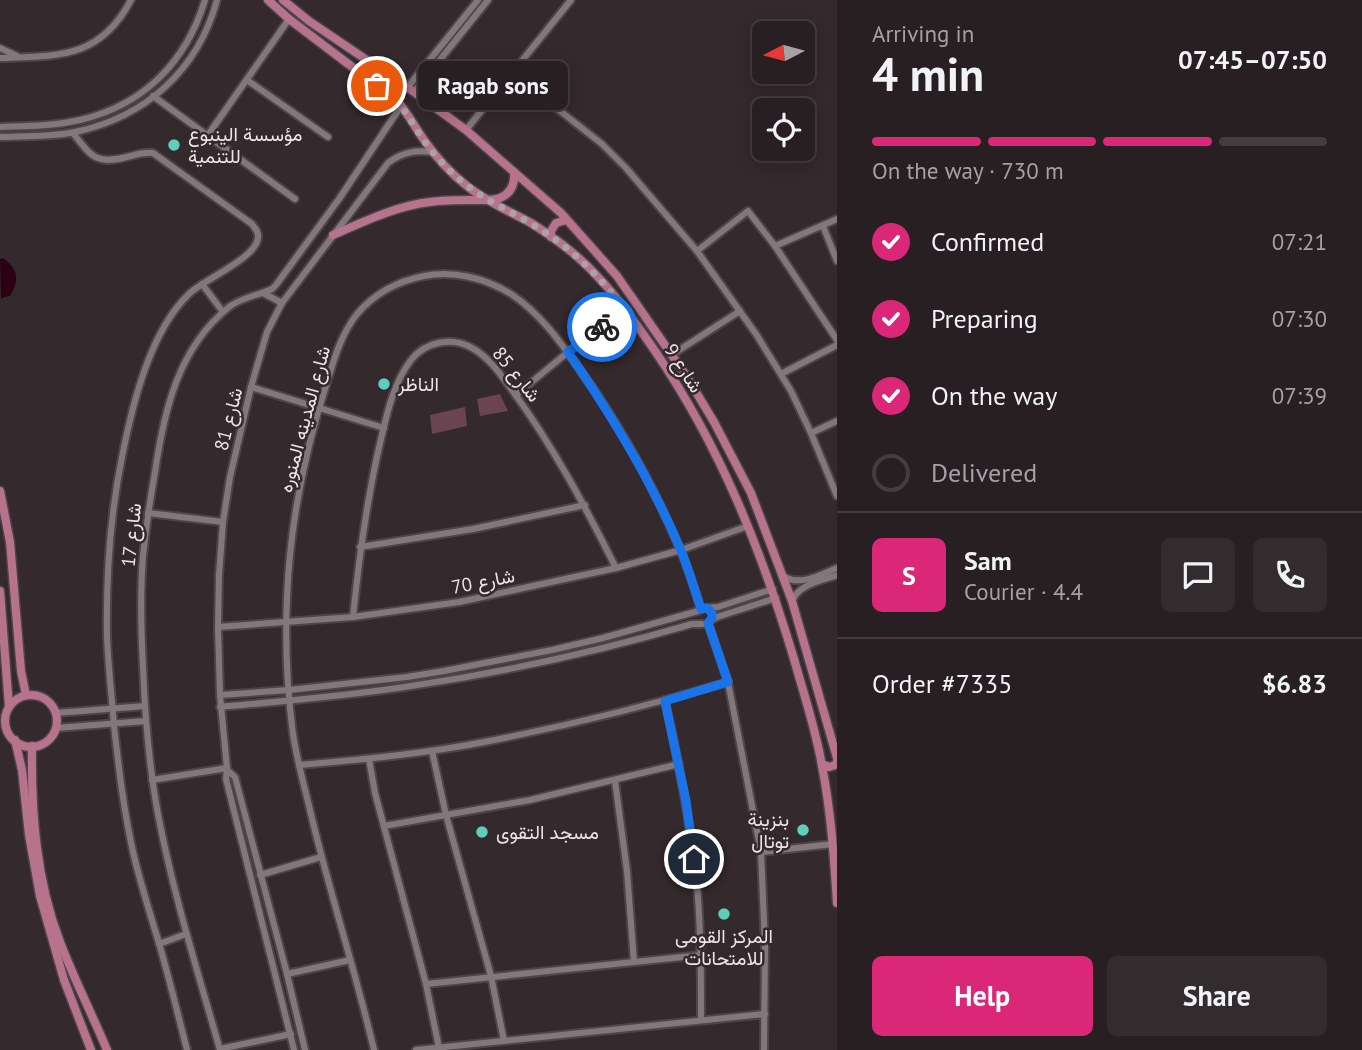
<!DOCTYPE html>
<html lang="en">
<head>
<meta charset="utf-8">
<style>
	:root { --surface:#271f21; --page:#332c2e; --text:#f1f3f6; --muted:#a4a2a5; --line:#433d3f; --accent:#db2777 }
	body { margin:0; font-family:"PT Sans",Vazirmatn,sans-serif; background:var(--page); color:var(--text); height:100vh; display:flex; flex-direction:column; font-size:26px; white-space:nowrap }
	* { box-sizing:border-box; margin:0 }
	p { font-size:23px; color:var(--muted) }
	.icon { flex:none; width:38px; height:38px; fill:none; stroke:currentColor; stroke-width:2; stroke-linecap:round; stroke-linejoin:round }
	.map { position:relative; flex:1; overflow:hidden }
	.panel { display:flex; flex-direction:column; background:var(--surface); width:525px }
	.panel>* { flex:none }
	.needle { width:46px; rotate:264deg }
	.controls { position:absolute; left:752px; top:21px; display:grid; gap:14px }
	.controls a { display:grid; place-items:center; width:63px; height:63px; border-radius:10px; background:var(--surface); box-shadow:0 4px 18px #0003,0 0 0 2px var(--line); font-size:35px }
	.pin { position:absolute; display:grid; place-items:center; width:60px; height:60px; color:#fff; margin:-30px; border:4px solid #fff; border-radius:50%; box-shadow:0 2px 7px #0007 }
	.courier { position:absolute; display:grid; place-items:center; width:70px; height:70px; margin:-35px; border:5px solid #1a73e8; border-radius:50%; background:#fff; color:#222; box-shadow:0 2px 9px #0007 }
	.bubble { position:absolute; height:49px; border-radius:10px; background:var(--surface); box-shadow:0 4px 18px #0003,0 0 0 2px var(--line); font-size:23px; font-weight:700; line-height:49px; text-align:center }
	.headline em { font-style:normal; font-weight:700 }
	.headline div { display:flex; flex-direction:column-reverse }
	.headline { display:flex; align-items:center; justify-content:space-between; height:119px; padding:0 35px }
	h1 { font-size:46px; font-weight:700; line-height:52px }
	.bar { display:grid; grid-template-columns:repeat(4,1fr); gap:10px 7px; align-content:center; height:84px; padding:0 35px }
	.bar i { height:9px; border-radius:5px; background:var(--line) }
	.bar .selected { background:var(--accent) }
	.bar p { grid-column:span 4 }
	.line { display:flex; align-items:center; gap:18px; padding:0 35px; border-top:2px solid var(--line) }
	.line div { flex:1 }
	.round { display:grid; place-items:center; flex:none; width:74px; height:74px; border-radius:10px; background:var(--page) }
	ol { padding:0 35px; list-style:none }
	li { display:flex; align-items:center; gap:21px; height:77px }
	li p { margin-inline-start:auto }
	li .icon { padding:7px; border-radius:50%; background:var(--accent); color:#fff; stroke-width:4 }
	li:last-child { color:var(--muted) }
	li i { width:38px; height:38px; border:4px solid var(--line); border-radius:50% }
	.button { display:flex; gap:14px; margin-top:auto; padding:14px 35px }
	.button a { flex:1; height:80px; border-radius:10px; background:var(--accent); color:#fff; font-size:28px; font-weight:700; line-height:80px; text-align:center }
	.button a+a { background:var(--page); color:var(--text) }
	main { display:flex; flex:1; min-height:0 }
	.map>svg:first-child { display:block }
</style>
</head>
<body>
<main>
<div class="map">
<svg width="837" height="1050" viewBox="0 0 837 1050">
	<rect width="100%" height="100%" fill="#34292c"/>
	<g fill="#6a4551">
		<polygon points="500,394 508,411 480,416 477,399"/>
		<polygon points="465,407 467,426 432,434 430,415"/>
	</g>
	<path fill="#2b0013" d="M3,258C18,269 20,280 10,296L1,298L0,259Z"/>
	<g fill="none" stroke-linecap="round" stroke-linejoin="round">
		<defs>
			<g id="minor">
				<polyline points="0,48 17,56"/>
				<path d="M0,58C58,56 100,59 131,0"/>
				<polyline points="512,73 602,144 626,168 697,251 756,334 791,391 811,433 837,496"/>
				<polyline points="247,80 328,137"/>
				<polyline points="407,88 478,0"/>
				<polyline points="414,92 488,0"/>
				<polyline points="153,96 295,199"/>
				<path d="M0,127C27,126 54,126 80,120C144,105 186,62 205,0"/>
				<polyline points="466,130 571,0"/>
				<path d="M73,133C93,159 97,165 131,156C138,154 145,152 153,153L252,224C255,228 259,232 258,238C256,258 205,279 190,293C150,330 132,406 122,457C110,516 106,576 107,636C108,666 112,696 114,726C119,770 124,813 134,856C141,885 150,914 159,943C169,978 178,1014 187,1050"/>
				<polyline points="208,135 289,19"/>
				<path d="M0,137C25,136 51,137 75,132C146,117 198,70 217,0"/>
				<polyline points="823,226 837,261"/>
				<polyline points="775,246 837,219"/>
				<polyline points="697,251 748,211 775,246 837,340"/>
				<polyline points="202,284 223,312"/>
				<polyline points="263,293 282,303"/>
				<polyline points="673,354 740,311"/>
				<polyline points="781,374 837,345"/>
				<polyline points="251,387 384,428"/>
				<polyline points="516,395 568,352 625,310"/>
				<polyline points="811,433 837,421"/>
				<polyline points="148,513 223,522"/>
				<polyline points="360,547 473,529 585,505"/>
				<path d="M784,577C803,586 819,575 837,568"/>
				<path d="M792,601C799,584 821,581 837,575"/>
				<polyline points="707,608 718,607 773,589"/>
				<path d="M353,617C359,557 367,498 381,439C387,413 394,382 411,360C425,342 452,336 472,348C489,357 501,375 512,390C553,446 585,506 616,568"/>
				<polyline points="711,620 717,617 776,598"/>
				<polyline points="708,623 728,682 761,852 765,947 764,1050"/>
				<polyline points="218,627 353,617 459,602 616,568 681,550 748,526"/>
				<polyline points="220,695 289,690 407,677 444,671 552,650 603,638 698,611"/>
				<path d="M665,701C678,759 689,816 696,875C701,924 701,972 701,1020"/>
				<path d="M220,707C284,701 348,696 411,686C506,672 600,651 692,624H702"/>
				<polyline points="56,713 145,706"/>
				<polyline points="56,728 146,721"/>
				<polyline points="432,751 446,815 491,976 504,1041"/>
				<polyline points="369,759 375,793 426,984 439,1048"/>
				<path d="M299,765C361,760 423,754 484,742C567,726 648,706 728,682"/>
				<polyline points="227,770 235,777 287,974 305,1050"/>
				<polyline points="152,780 227,768"/>
				<polyline points="615,781 627,871 634,962"/>
				<polyline points="384,826 530,800 679,764"/>
				<polyline points="761,852 833,844"/>
				<polyline points="260,875 321,857"/>
				<polyline points="159,944 186,934"/>
				<polyline points="287,974 350,960"/>
				<polyline points="426,984 701,955"/>
				<polyline points="220,1049 291,1034"/>
				<path d="M220,1050C198,972 173,894 158,814C149,766 145,717 143,667C141,630 140,593 143,556C146,528 150,500 155,472C164,411 178,348 229,307C242,297 257,296 272,289L276,285L339,199L401,106"/>
				<path d="M294,1050L226,779L227,768L220,695L218,627L219,575L223,522L230,477L251,387L267,332L282,303L388,163C402,152 416,150 433,152"/>
				<path d="M374,1050C355,969 329,891 310,810C304,785 297,760 293,734C287,689 285,642 287,597C290,523 305,450 328,379C335,356 342,333 357,314C374,294 398,281 424,276C453,270 485,278 511,294C540,313 561,343 581,371C620,426 653,485 679,547C688,567 694,588 701,609"/>
				<polyline points="416,1050 765,1014"/>
			</g>
			<g id="major">
				<path d="M268,0L289,19L397,101C408,113 414,126 424,140C436,157 450,173 467,186C487,202 509,211 531,223C555,238 578,255 597,276C619,299 637,325 655,351C720,446 761,549 794,659C804,695 816,730 822,766C831,812 834,857 837,903"/>
				<polyline points="283,0 309,21 414,92 466,130 561,213 617,276 687,377 714,422 751,493 792,601 837,758"/>
				<path d="M333,235C365,221 396,206 430,202C444,200 459,200 473,200C482,200 492,201 500,198C512,193 515,183 514,172"/>
				<polyline points="551,237 551,231 556,223 566,220"/>
				<polyline points="0,491 10,542 21,671 26,695"/>
				<polyline points="0,591 9,707"/>
				<circle cx="31" cy="721" r="26"/>
				<polyline points="15,740 22,770 29,835 40,896 64,980 91,1050"/>
				<path d="M32,746C31,812 36,880 60,942C74,979 92,1014 107,1050"/>
				<polyline points="822,764 829,767 835,765 837,762"/>
			</g>
		</defs>
		<use href="#minor" stroke="#4d4547" stroke-width="10"/>
		<use href="#major" stroke="#4d4547" stroke-width="11"/>
		<use href="#minor" stroke="#84777b" stroke-width="6"/>
		<use href="#major" stroke="#b6738b" stroke-width="8"/>
	</g>
	<g fill="none" stroke-linecap="round" stroke-linejoin="round">
		<path stroke="#aca3a6" stroke-width="7" stroke-dasharray="0 12.6" d="M377,86C401,101 407,115 422,138C432,152 444,166 458,178C480,198 505,208 530,223C568,245 599,275 625,310L602,327"/>
		<path stroke="#1a73e8" stroke-width="9" d="M602,327L568,352C611,414 650,478 680,548C688,567 694,588 701,609L707,608L712,613V618L708,623L728,682L665,701L686,801L694,859"/>
	</g>
	<g fill="#5eceb8" stroke="#34292c" stroke-width="2.5">
		<circle cx="174" cy="145" r="7"/>
		<circle cx="384" cy="384" r="7"/>
		<circle cx="803" cy="830" r="7"/>
		<circle cx="482" cy="832" r="7"/>
		<circle cx="724" cy="914" r="7"/>
	</g>
	<g text-anchor="middle" stroke-width="5" stroke-linejoin="round" paint-order="stroke">
		<g font-size="19" fill="#ece5e7" stroke="#34292c" text-anchor="start">
			<text x="188" y="141">مؤسسة الينبوع<tspan x="188" dy="22">للتنمية</tspan></text>
			<text x="398" y="391">الناظر</text>
			<text x="789" y="826" text-anchor="end">بنزينة<tspan x="789" dy="22">توتال</tspan></text>
			<text x="496" y="839">مسجد التقوى</text>
			<text x="724" y="943" text-anchor="middle">المركز القومى<tspan x="724" dy="22">للامتحانات</tspan></text>
		</g>
		<g font-size="19" fill="#ece5e7" stroke="#34292c">
			<text transform="translate(684 368) rotate(57)" y="7">شارع 9</text>
			<text transform="translate(517 374) rotate(51)" y="7">شارع 85</text>
			<text transform="translate(228 419) rotate(-76)" y="7">شارع 81</text>
			<text transform="translate(304 419) rotate(-75)" y="7">شارع المدينه المنوره</text>
			<text transform="translate(131 535) rotate(-84)" y="7">شارع 17</text>
			<text transform="translate(483 581) rotate(-11)" y="7">شارع 70</text>
		</g>
	</g>
</svg>
<div class="controls">
<a><svg class="needle" viewBox="-14 -14 28 28"><path d="M0-13l5 13h-10z" fill="#e53935"/><path d="M0 13l5-13h-10z" fill="#a4a2a5"/></svg></a>
<a><svg class="icon" aria-label="locate" viewBox="0 0 24 24"><circle cx="12" cy="12" r="6"/><path d="M12 2v4M12 18v4M2 12h4M18 12h4"/></svg></a>
</div>
<div class="pin" style="left:377px;top:86px;background:#ea580c"><svg class="icon" aria-label="bag" viewBox="0 0 24 24"><path d="M5 8h14l-1 12H6zM9 8a3 3 0 0 1 6 0"/></svg></div>
<div class="pin" style="left:694px;top:859px;background:#1f2937"><svg class="icon" aria-label="home" viewBox="0 0 24 24"><path d="M3 11l9-7 9 7M6 9v11h12V9"/></svg></div>
<div class="courier" style="left:602px;top:327px"><svg class="icon" aria-label="bike" viewBox="0 0 24 24"><circle cx="6" cy="16" r="4"/><circle cx="18" cy="16" r="4"/><path d="M6 16l4-8h5l3 8M10 8l3 8H6M13 5h3"/></svg></div>
<div class="bubble" style="left:418px;top:61px;width:150px">Ragab sons</div>
</div>
<section class="panel">
<div class="headline"><div><h1>4 min</h1><p>Arriving in</p></div><em>07:45–07:50</em></div>
<div class="bar"><i class="selected"></i><i class="selected"></i><i class="selected"></i><i></i><p>On the way · 730 m</p></div>
<ol>
<li><svg class="icon" aria-label="check" viewBox="0 0 24 24"><path d="M5 12l5 5 9-10"/></svg>Confirmed<p>07:21</p></li>
<li><svg class="icon" aria-label="check" viewBox="0 0 24 24"><path d="M5 12l5 5 9-10"/></svg>Preparing<p>07:30</p></li>
<li><svg class="icon" aria-label="check" viewBox="0 0 24 24"><path d="M5 12l5 5 9-10"/></svg>On the way<p>07:39</p></li>
<li><i></i>Delivered</li>
</ol>
<div class="line" style="height:126px"><b class="round" style="background:var(--accent);color:#fff">S</b><div><b>Sam</b><p>Courier · 4.4</p></div><a class="round"><svg class="icon" aria-label="chat" viewBox="0 0 24 24"><path d="M4 5h16v11H9l-5 4z"/></svg></a><a class="round"><svg class="icon" aria-label="phone" viewBox="0 0 24 24"><path d="M5 4h4l2 5-3 2q2 4 5 5l2-3 5 2v4C11 20 4 13 5 4z"/></svg></a></div>
<div class="line" style="height:91px"><div>Order #7335</div><b>$6.83</b></div>
<div class="button"><a>Help</a><a>Share</a></div>
</section>
</main>
</body>
</html>
